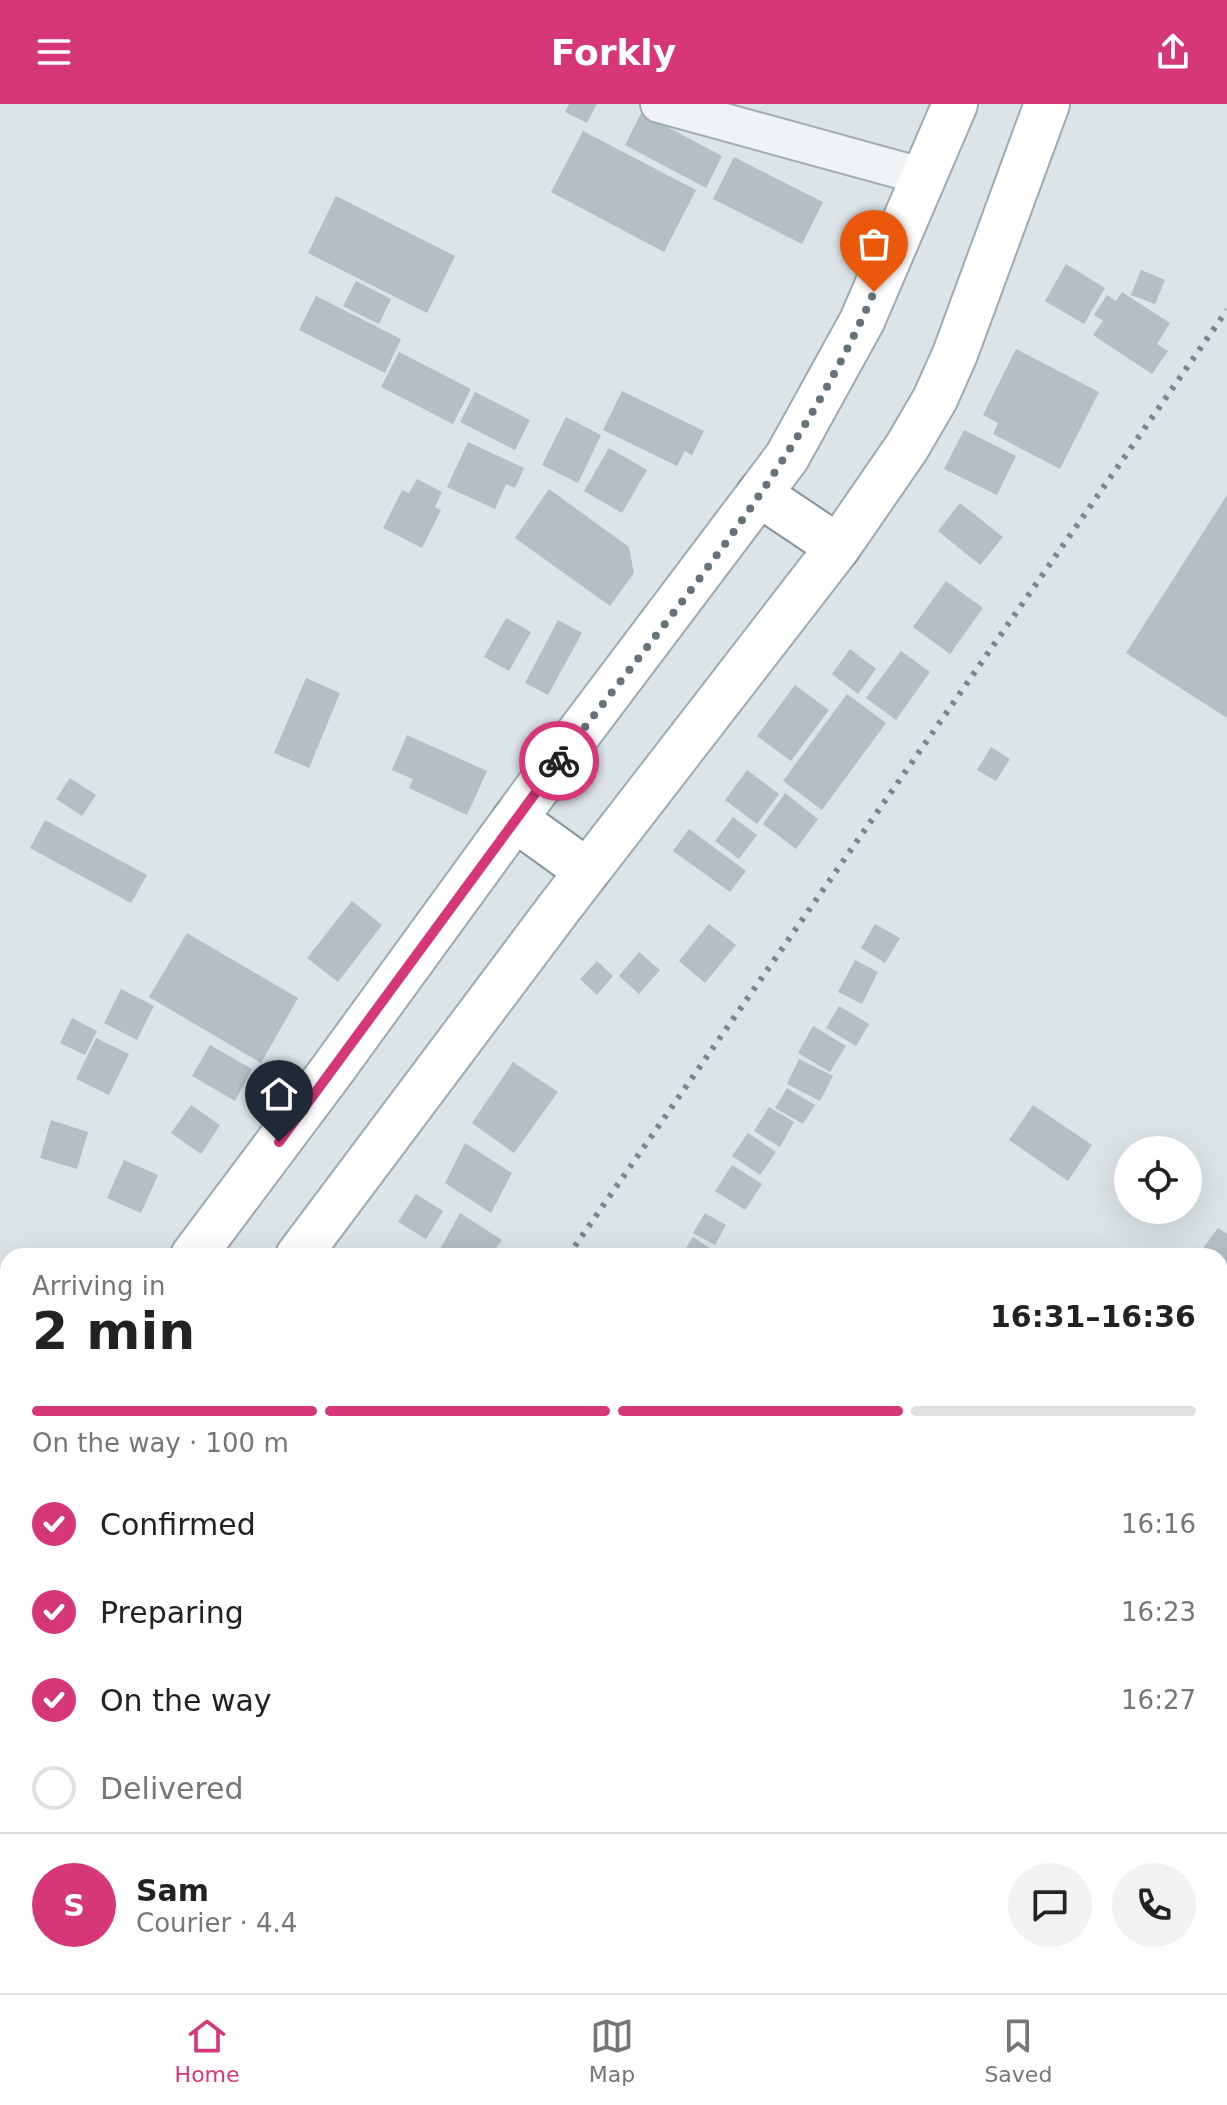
<!DOCTYPE html>
<html lang="en">
<head>
<meta charset="utf-8">
<style>
	:root { --surface:#fff; --page:#f2f2f2; --text:#222; --muted:#767676; --line:#e0e0e0; --accent:#d63779 }
	body { margin:0; font-family:"DejaVu Sans",sans-serif; background:var(--page); color:var(--text); height:100vh; display:flex; flex-direction:column; font-size:30px; white-space:nowrap }
	* { box-sizing:border-box; margin:0 }
	p { font-size:26px; color:var(--muted) }
	.icon { flex:none; width:44px; height:44px; fill:none; stroke:currentColor; stroke-width:2; stroke-linecap:round; stroke-linejoin:round }
	.map { position:relative; flex:1; overflow:hidden }
	.sheet { position:absolute; left:0px; top:1144px; width:1228px; height:746px; display:flex; flex-direction:column; background:var(--surface); border-radius:24px 24px 0 0; box-shadow:0 8px 32px #0002 }
	.sheet>* { flex:none }
	.controls { position:absolute; left:1114px; top:1032px; display:grid; gap:16px }
	.controls a { display:grid; place-items:center; width:88px; height:88px; border-radius:50%; background:var(--surface); box-shadow:0 8px 32px #0002; font-size:40px }
	.pin { position:absolute; display:grid; place-items:center; width:68px; height:68px; color:#fff; margin:-82px -34px; border-radius:50% 50% 50% 0; rotate:-45deg; box-shadow:0 0 8px #0007 }
	.pin .icon { rotate:45deg }
	.courier { position:absolute; display:grid; place-items:center; width:80px; height:80px; margin:-40px; border:6px solid #d63779; border-radius:50%; background:#fff; color:#222; box-shadow:0 2px 10px #0007 }
	.summary em { font-style:normal; font-weight:800 }
	.summary div { display:flex; flex-direction:column-reverse }
	.summary { display:flex; align-items:center; justify-content:space-between; height:136px; padding:0 32px }
	h1 { font-size:52px; font-weight:800; line-height:60px }
	.bar { display:grid; grid-template-columns:repeat(4,1fr); gap:12px 8px; align-content:center; height:96px; padding:0 32px }
	.bar i { height:10px; border-radius:6px; background:var(--line) }
	.bar .active { background:var(--accent) }
	.bar p { grid-column:span 4 }
	.line { display:flex; align-items:center; gap:20px; padding:0 32px; border-top:2px solid var(--line) }
	.line div { flex:1 }
	.round { display:grid; place-items:center; flex:none; width:84px; height:84px; border-radius:42px; background:var(--page) }
	ol { padding:0 32px; list-style:none }
	li { display:flex; align-items:center; gap:24px; height:88px }
	li p { margin-inline-start:auto }
	li .icon { padding:8px; border-radius:50%; background:var(--accent); color:#fff; stroke-width:4 }
	li:last-child { color:var(--muted) }
	li i { width:44px; height:44px; border:4px solid var(--line); border-radius:50% }
	header { display:flex; justify-content:space-between; align-items:center; height:104px; padding:0 32px; background:var(--accent); color:#fff; font-size:36px; font-weight:800 }
	.menu { display:flex; justify-content:space-around; align-items:center; height:112px; border-top:2px solid var(--line); background:var(--surface); font-size:22px; color:var(--muted) }
	.menu a { display:grid; justify-items:center; gap:4px }
	.menu .active { color:var(--accent) }
	.map>svg:first-child { display:block }
</style>
</head>
<body>
<header><svg class="icon" aria-label="menu" viewBox="0 0 24 24"><path d="M4 6h16M4 12h16M4 18h16"/></svg>Forkly<svg class="icon" aria-label="share" viewBox="0 0 24 24"><path d="M12 15V3M7 8l5-5 5 5M5 13v7h14v-7"/></svg></header>
<div class="map">
<svg width="1227" height="1889" viewBox="0 0 1227 1889">
	<rect width="100%" height="100%" fill="#dce4e7"/>
	<g fill="#b3bec5">
		<polygon points="569,0 597,0 587,19 565,8"/>
		<polygon points="641,9 722,52 706,84 625,41"/>
		<polygon points="583,27 696,86 664,148 551,88"/>
		<polygon points="734,53 823,98 802,140 713,95"/>
		<polygon points="336,92 455,152 427,209 308,149"/>
		<polygon points="1066,160 1105,184 1084,220 1045,197"/>
		<polygon points="1141,166 1165,176 1155,200 1131,191"/>
		<polygon points="356,177 391,195 379,220 343,202"/>
		<polygon points="1122,188 1170,219 1157,240 1168,247 1152,270 1093,231 1103,217 1094,211 1107,191 1116,197"/>
		<polygon points="316,192 401,235 385,269 299,226"/>
		<polygon points="1016,245 1099,288 1060,365 993,330 998,319 983,311"/>
		<polygon points="399,248 471,285 453,320 381,283"/>
		<polygon points="622,287 704,327 692,351 685,347 677,362 603,326"/>
		<polygon points="475,288 530,316 515,346 460,318"/>
		<polygon points="566,313 601,331 578,379 542,361"/>
		<polygon points="964,326 1016,352 997,391 944,365"/>
		<polygon points="468,338 524,364 515,384 506,380 495,405 447,383"/>
		<polygon points="609,344 647,366 622,409 584,387"/>
		<polygon points="417,375 442,388 435,403 441,406 422,444 383,424 402,386 409,389"/>
		<polygon points="549,385 629,443 634,469 610,502 515,434"/>
		<polygon points="1227,391 1227,614 1126,549"/>
		<polygon points="960,399 1003,433 980,461 938,427"/>
		<polygon points="946,477 983,504 950,550 913,523"/>
		<polygon points="506,514 531,528 509,567 484,553"/>
		<polygon points="558,516 582,529 548,591 525,579"/>
		<polygon points="850,545 876,565 858,590 832,570"/>
		<polygon points="901,547 930,568 896,616 866,594"/>
		<polygon points="306,574 340,589 309,664 274,649"/>
		<polygon points="795,581 829,606 791,657 757,632"/>
		<polygon points="847,590 886,619 822,706 783,677"/>
		<polygon points="407,631 487,667 467,711 409,684 413,675 392,666"/>
		<polygon points="991,643 1010,655 996,677 977,666"/>
		<polygon points="747,666 779,690 757,720 725,696"/>
		<polygon points="70,674 96,691 82,712 56,695"/>
		<polygon points="785,689 818,715 796,745 763,720"/>
		<polygon points="733,713 757,731 739,755 715,737"/>
		<polygon points="45,716 147,771 131,799 30,744"/>
		<polygon points="689,725 746,767 730,788 673,747"/>
		<polygon points="352,797 382,821 338,878 307,854"/>
		<polygon points="709,820 736,841 705,879 679,857"/>
		<polygon points="875,820 900,834 885,859 861,844"/>
		<polygon points="187,829 298,894 261,959 149,893"/>
		<polygon points="639,848 660,866 639,890 619,872"/>
		<polygon points="855,856 878,868 862,900 838,888"/>
		<polygon points="597,857 613,872 597,891 580,875"/>
		<polygon points="121,885 154,902 137,936 104,919"/>
		<polygon points="839,902 869,920 856,942 826,924"/>
		<polygon points="72,914 97,927 85,951 60,939"/>
		<polygon points="813,922 846,942 830,968 798,949"/>
		<polygon points="96,934 129,950 109,991 76,975"/>
		<polygon points="210,941 252,965 235,997 192,972"/>
		<polygon points="799,955 833,972 820,997 787,980"/>
		<polygon points="513,958 558,988 514,1049 472,1019"/>
		<polygon points="787,984 815,1001 803,1020 775,1004"/>
		<polygon points="191,1001 220,1021 201,1050 171,1029"/>
		<polygon points="1033,1001 1092,1041 1068,1077 1009,1036"/>
		<polygon points="769,1003 794,1018 780,1043 754,1027"/>
		<polygon points="51,1016 88,1028 77,1065 40,1054"/>
		<polygon points="748,1029 776,1048 760,1071 732,1052"/>
		<polygon points="465,1039 512,1069 491,1109 445,1079"/>
		<polygon points="124,1056 158,1071 141,1109 107,1094"/>
		<polygon points="732,1061 762,1080 745,1106 715,1087"/>
		<polygon points="416,1090 443,1107 426,1135 398,1118"/>
		<polygon points="460,1109 502,1136 490,1152 443,1152 438,1149"/>
		<polygon points="705,1109 726,1121 715,1141 693,1129"/>
		<polygon points="1218,1124 1227,1130 1227,1165 1220,1160 1220,1152 1208,1152 1201,1147"/>
		<polygon points="693,1133 722,1152 681,1152"/>
		<polygon points="1220,1238 1227,1245 1227,1254 1220,1261"/>
		<polygon points="5,1261 8,1263 8,1294 0,1289 0,1268"/>
		<polygon points="1227,1668 1227,1717 1222,1722 1220,1720 1220,1676"/>
		<polygon points="0,1861 8,1867 8,1882 23,1882 18,1889 0,1889"/>
		<polygon points="414,1882 455,1882 445,1889 419,1889"/>
	</g>
	<g fill="none" stroke-linecap="round" stroke-linejoin="round">
		<defs>
			<polyline id="minor" points="659,0 925,73"/>
			<g id="primary">
				<polyline points="193,1152 330,969 533,690 787,353 862,217 955,0"/>
				<polyline points="298,1152 559,804 838,443 907,343 935,295 955,250 1047,0"/>
				<polyline points="0,1411 8,1400"/>
				<polyline points="0,1551 8,1540"/>
			</g>
			<g id="trunk">
				<polyline points="759,390 838,443"/>
				<polyline points="515,715 587,767"/>
				<polyline points="1220,1292 1227,1284"/>
				<polyline points="1220,1470 1227,1463"/>
				<polyline points="524,1889 542,1882"/>
				<polyline points="781,1889 792,1882"/>
			</g>
		</defs>
		<use href="#minor" stroke="#a1acb1" stroke-width="40"/>
		<use href="#primary" stroke="#9babb4" stroke-width="48"/>
		<use href="#trunk" stroke="#83959f" stroke-width="48"/>
		<use href="#minor" stroke="#eff3f6" stroke-width="36"/>
		<use href="#primary" stroke="#fff" stroke-width="44"/>
		<use href="#trunk" stroke="#fff" stroke-width="44"/>
		<g stroke="#758792" stroke-width="6" stroke-dasharray="4 8" stroke-linecap="butt">
			<polyline points="568,1152 1227,206"/>
			<polyline points="55,1889 60,1882"/>
		</g>
	</g>
	<g fill="none" stroke-linecap="round" stroke-linejoin="round">
		<path stroke="#65727a" stroke-width="8" stroke-dasharray="0 14.4" d="M559,657C672,508 799,362 874,188"/>
		<polyline stroke="#d63779" stroke-width="10" points="279,1038 559,657"/>
	</g>
</svg>
<div class="controls">
<a><svg class="icon" aria-label="locate" viewBox="0 0 24 24"><circle cx="12" cy="12" r="6"/><path d="M12 2v4M12 18v4M2 12h4M18 12h4"/></svg></a>
</div>
<div class="pin" style="left:874px;top:188px;background:#ea580c"><svg class="icon" aria-label="bag" viewBox="0 0 24 24"><path d="M5 8h14l-1 12H6zM9 8a3 3 0 0 1 6 0"/></svg></div>
<div class="pin" style="left:279px;top:1038px;background:#1f2937"><svg class="icon" aria-label="home" viewBox="0 0 24 24"><path d="M3 11l9-7 9 7M6 9v11h12V9"/></svg></div>
<div class="courier" style="left:559px;top:657px"><svg class="icon" aria-label="bike" viewBox="0 0 24 24"><circle cx="6" cy="16" r="4"/><circle cx="18" cy="16" r="4"/><path d="M6 16l4-8h5l3 8M10 8l3 8H6M13 5h3"/></svg></div>
<section class="sheet">
<div class="summary"><div><h1>2 min</h1><p>Arriving in</p></div><em>16:31–16:36</em></div>
<div class="bar"><i class="active"></i><i class="active"></i><i class="active"></i><i></i><p>On the way · 100 m</p></div>
<ol>
<li><svg class="icon" aria-label="check" viewBox="0 0 24 24"><path d="M5 12l5 5 9-10"/></svg>Confirmed<p>16:16</p></li>
<li><svg class="icon" aria-label="check" viewBox="0 0 24 24"><path d="M5 12l5 5 9-10"/></svg>Preparing<p>16:23</p></li>
<li><svg class="icon" aria-label="check" viewBox="0 0 24 24"><path d="M5 12l5 5 9-10"/></svg>On the way<p>16:27</p></li>
<li><i></i>Delivered</li>
</ol>
<div class="line" style="height:144px"><b class="round" style="background:var(--accent);color:#fff">S</b><div><b>Sam</b><p>Courier · 4.4</p></div><a class="round"><svg class="icon" aria-label="chat" viewBox="0 0 24 24"><path d="M4 5h16v11H9l-5 4z"/></svg></a><a class="round"><svg class="icon" aria-label="phone" viewBox="0 0 24 24"><path d="M5 4h4l2 5-3 2q2 4 5 5l2-3 5 2v4C11 20 4 13 5 4z"/></svg></a></div>
</section>
</div>
<nav class="menu">
<a class="active"><svg class="icon" aria-label="home" viewBox="0 0 24 24"><path d="M3 11l9-7 9 7M6 9v11h12V9"/></svg>Home</a>
<a><svg class="icon" aria-label="map" viewBox="0 0 24 24"><path d="M3 6l6-2 6 2 6-2v14l-6 2-6-2-6 2zM9 4v14M15 6v14"/></svg>Map</a>
<a><svg class="icon" aria-label="saved" viewBox="0 0 24 24"><path d="M7 4h10v16l-5-4-5 4z"/></svg>Saved</a>
</nav>
</body>
</html>
